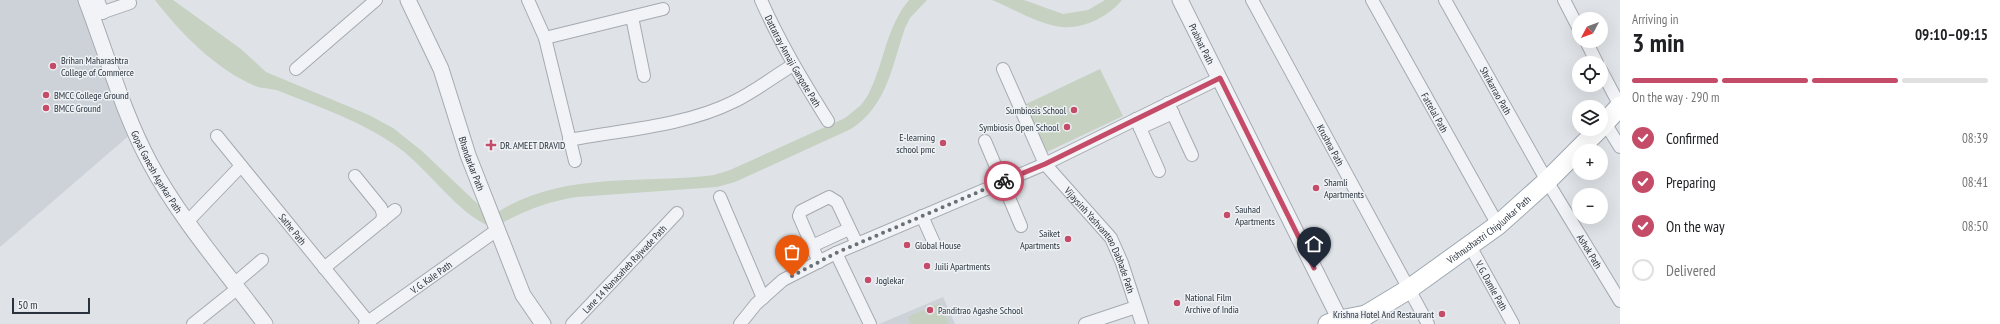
<!DOCTYPE html>
<html lang="en">
<head>
<meta charset="utf-8">
<style>
	:root { --surface:#fff; --page:#f6f6f6; --text:#202124; --muted:#757577; --line:#e0e0e0; --accent:#c44c68 }
	body { margin:0; font-family:"PT Sans Narrow",sans-serif; background:var(--page); color:var(--text); height:100vh; display:flex; flex-direction:column; font-size:15px; white-space:nowrap }
	* { box-sizing:border-box; margin:0 }
	p { font-size:13px; color:var(--muted) }
	.icon { flex:none; width:22px; height:22px; fill:none; stroke:currentColor; stroke-width:2; stroke-linecap:round; stroke-linejoin:round }
	.map { position:relative; flex:1; overflow:hidden }
	.sheet { display:flex; flex-direction:column; background:var(--surface); width:380px }
	.sheet>* { flex:none }
	.needle { width:26px; rotate:229deg }
	.tools { position:absolute; left:1572px; top:12px; display:grid; gap:8px }
	.tools a { display:grid; place-items:center; width:36px; height:36px; border-radius:50%; background:var(--surface); box-shadow:0 4px 16px #0002; font-size:20px }
	.scale { position:absolute; left:12px; bottom:10px; width:78px; box-sizing:border-box; padding-left:4px; border:2px solid #29323d; border-top:0; font-size:11px; line-height:14px; white-space:nowrap; color:#29323d; -webkit-text-stroke:3px #eef2f5; paint-order:stroke }
	.pin { position:absolute; display:grid; place-items:center; width:34px; height:34px; color:#fff; margin:-41px -17px; border-radius:50% 50% 50% 0; rotate:-45deg; box-shadow:0 0 4px #0007 }
	.pin .icon { rotate:45deg }
	.courier { position:absolute; display:grid; place-items:center; width:40px; height:40px; margin:-20px; border:3px solid #c44c68; border-radius:50%; background:#fff; color:#222; box-shadow:0 1px 5px #0007 }
	.headline em { font-style:normal; font-weight:700 }
	.headline div { display:flex; flex-direction:column-reverse }
	.headline { display:flex; align-items:center; justify-content:space-between; height:68px; padding:0 12px }
	h1 { font-size:26px; font-weight:700; line-height:30px }
	.bar { display:grid; grid-template-columns:repeat(4,1fr); gap:6px 4px; align-content:center; height:48px; padding:0 12px }
	.bar i { height:5px; border-radius:3px; background:var(--line) }
	.bar .on { background:var(--accent) }
	.bar p { grid-column:span 4 }
	ol { padding:0 12px; list-style:none }
	li { display:flex; align-items:center; gap:12px; height:44px }
	li p { margin-inline-start:auto }
	li .icon { padding:4px; border-radius:50%; background:var(--accent); color:#fff; stroke-width:4 }
	li:last-child { color:var(--muted) }
	li i { width:22px; height:22px; border:2px solid var(--line); border-radius:50% }
	main { display:flex; flex:1; min-height:0 }
	.map>svg:first-child { display:block }
</style>
</head>
<body>
<main>
<div class="map">
<svg width="1620" height="324" viewBox="0 0 1620 324">
	<rect width="100%" height="100%" fill="#dfe3e7"/>
	<g fill="#cdd2d9">
		<polygon points="0,0 82,0 132,133 0,247"/>
		<polygon points="943,297 955,324 879,324"/>
	</g>
	<g fill="#c6d1c1">
		<path d="M155,0H173L241,49L266,72L369,115L393,128L422,151L483,209L490,226C460,216 427,168 399,148C364,122 319,107 279,91C272,88 263,89 255,86C216,69 181,34 155,0Z"/>
		<path d="M909,0H927L910,18L905,28C892,66 887,106 851,129L735,182L717,187L577,197C550,201 526,210 502,223L498,212C562,171 642,184 714,175L730,170L845,118L861,105L868,95C884,64 886,27 909,0Z"/>
		<path d="M992,0H1024L1063,14L1088,10L1105,0H1122C1108,17 1084,29 1062,27C1040,25 1012,8 992,0Z"/>
		<polygon points="1100,69 1123,116 1047,152 1024,105"/>
		<polygon points="940,303 949,324 911,324 908,317"/>
	</g>
	<g fill="none" stroke-linecap="round" stroke-linejoin="round">
		<defs>
			<g id="minor">
				<polyline points="98,0 103,13"/>
				<polyline points="528,0 545,38 575,161"/>
				<path id="s1" d="M761,0C780,43 803,81 828,121"/>
				<path id="s2" d="M1252,0L1428,324"/>
				<path id="s3" d="M1372,0L1498,225"/>
				<path id="s4" d="M1445,0L1547,181L1620,301"/>
				<polyline points="1564,0 1579,29"/>
				<polyline points="92,16 130,3 129,0"/>
				<polyline points="632,17 644,76"/>
				<polyline points="545,38 663,9"/>
				<polyline points="1586,41 1597,63"/>
				<polyline points="296,69 376,0"/>
				<path id="s5" d="M1003,69L1045,164L1111,238L1122,263L1142,324"/>
				<polyline points="1601,70 1620,106"/>
				<polyline points="1168,103 1192,155"/>
				<polyline points="1136,119 1159,171"/>
				<polyline points="1605,123 1620,147"/>
				<polyline points="1140,128 1173,113"/>
				<path id="s6" d="M217,136L370,324"/>
				<path d="M569,140C622,130 685,126 733,102C754,92 773,77 793,65"/>
				<polyline points="985,141 1021,226"/>
				<polyline points="355,176 381,208 383,214 382,221"/>
				<polyline points="720,197 763,298"/>
				<polyline points="922,216 934,243"/>
				<polyline points="188,221 241,166"/>
				<polyline points="812,246 849,229"/>
				<path id="s7" d="M1470,246L1513,324"/>
				<polyline points="836,253 870,324"/>
				<polyline points="819,262 799,216 801,211 829,197 837,202 857,244"/>
				<polyline points="324,268 395,210"/>
				<polyline points="235,283 262,260"/>
				<polyline points="193,324 238,288"/>
				<path id="s8" d="M365,324L497,230"/>
				<path id="s9" d="M572,324L677,213"/>
				<polyline points="740,324 756,304 783,280 836,253 1045,164 1220,78"/>
				<polyline points="1085,324 1136,307"/>
			</g>
			<g id="tertiary">
				<path id="s10" d="M86,0C107,55 123,113 150,163C180,219 227,273 265,324"/>
				<path id="s11" d="M408,0L441,69L468,155L523,295L543,324"/>
				<path id="s12" d="M1180,0L1342,324"/>
			</g>
			<g id="primary">
				<polyline points="1601,127 1620,106"/>
				<polyline points="1328,324 1340,320 1366,315"/>
				<path id="s13" d="M1355,324L1366,315L1409,289L1498,225L1547,181L1599,129"/>
			</g>
		</defs>
		<use href="#minor" stroke="#a5aab1" stroke-width="14"/>
		<use href="#tertiary" stroke="#a5aab1" stroke-width="17"/>
		<use href="#primary" stroke="#9fa8b2" stroke-width="21"/>
		<use href="#minor" stroke="#f2f3f6" stroke-width="12"/>
		<use href="#tertiary" stroke="#f2f3f6" stroke-width="15"/>
		<use href="#primary" stroke="#fff" stroke-width="19"/>
	</g>
	<g fill="none" stroke-linecap="round" stroke-linejoin="round">
		<polyline stroke="#697078" stroke-width="4" stroke-dasharray="0 7.2" points="792,276 836,253 1004,181"/>
		<polyline stroke="#c44c68" stroke-width="5" points="1004,181 1045,164 1220,78 1314,268"/>
	</g>
	<g fill="#c44c68" stroke="#eef2f5" stroke-width="1.5">
		<circle cx="53" cy="66" r="4"/>
		<circle cx="46" cy="95" r="4"/>
		<circle cx="46" cy="108" r="4"/>
		<circle cx="1074" cy="110" r="4"/>
		<circle cx="1067" cy="127" r="4"/>
		<circle cx="943" cy="143" r="4"/>
		<path d="M489 139h4v4h4v4h-4v4h-4v-4h-4v-4h4z"/>
		<circle cx="1316" cy="188" r="4"/>
		<circle cx="1227" cy="215" r="4"/>
		<circle cx="1068" cy="239" r="4"/>
		<circle cx="907" cy="245" r="4"/>
		<circle cx="927" cy="266" r="4"/>
		<circle cx="868" cy="280" r="4"/>
		<circle cx="1177" cy="303" r="4"/>
		<circle cx="930" cy="310" r="4"/>
		<circle cx="1442" cy="314" r="4"/>
	</g>
	<g text-anchor="middle" stroke-width="3" stroke-linejoin="round" paint-order="stroke">
		<g font-size="10" fill="#29323d" stroke="#eef2f5">
			<text dy="4" stroke="none"><textPath href="#s12" startOffset="49">Prabhat Path</textPath></text>
			<text dy="4" stroke="none"><textPath href="#s1" startOffset="69">Dattatray Annaji Gangote Path</textPath></text>
			<text dy="4" stroke="none"><textPath href="#s4" startOffset="104">Shrikarrao Path</textPath></text>
			<text dy="4" stroke="none"><textPath href="#s3" startOffset="129">Fattelal Path</textPath></text>
			<text dy="4" stroke="none"><textPath href="#s2" startOffset="165">Krushna Path</textPath></text>
			<text dy="4" stroke="none"><textPath href="#s11" startOffset="176">Bhandarkar Path</textPath></text>
			<text dy="4" stroke="none"><textPath href="#s10" startOffset="186">Gopal Ganesh Agarkar Path</textPath></text>
			<text dy="4" stroke="none"><textPath href="#s6" startOffset="120">Sathe Path</textPath></text>
			<text dy="4" stroke="none"><textPath href="#s13" startOffset="164">Vishnushastri Chiplunkar Path</textPath></text>
			<text dy="4" stroke="none"><textPath href="#s5" startOffset="199">Vijaysinh Yashvantrao Dabhade Path</textPath></text>
			<text dy="4" stroke="none"><textPath href="#s4" startOffset="290">Ashok Path</textPath></text>
			<text dy="4" stroke="none"><textPath href="#s9" startOffset="76">Lane 14 Nanasaheb Rajwade Path</textPath></text>
			<text dy="4" stroke="none"><textPath href="#s8" startOffset="81">V. G. Kale Path</textPath></text>
			<text dy="4" stroke="none"><textPath href="#s7" startOffset="45">V. G. Damle Path</textPath></text>
		</g>
		<g font-size="10" fill="#29323d" stroke="#eef2f5" text-anchor="start">
			<text x="61" y="64">Brihan Maharashtra<tspan x="61" dy="12">College of Commerce</tspan></text>
			<text x="54" y="99">BMCC College Ground</text>
			<text x="54" y="112">BMCC Ground</text>
			<text x="1066" y="114" text-anchor="end">Sumbiosis School</text>
			<text x="1059" y="131" text-anchor="end">Symbiosis Open School</text>
			<text x="935" y="141" text-anchor="end">E-learning<tspan x="935" dy="12">school pmc</tspan></text>
			<text x="500" y="149">DR. AMEET DRAVID</text>
			<text x="1324" y="186">Shamli<tspan x="1324" dy="12">Apartments</tspan></text>
			<text x="1235" y="213">Sauhad<tspan x="1235" dy="12">Apartments</tspan></text>
			<text x="1060" y="237" text-anchor="end">Saiket<tspan x="1060" dy="12">Apartments</tspan></text>
			<text x="915" y="249">Global House</text>
			<text x="935" y="270">Juili Apartments</text>
			<text x="876" y="284">Joglekar</text>
			<text x="1185" y="301">National Film<tspan x="1185" dy="12">Archive of India</tspan></text>
			<text x="938" y="314">Panditrao Agashe School</text>
			<text x="1434" y="318" text-anchor="end">Krishna Hotel And Restaurant</text>
		</g>
	</g>
</svg>
<div class="tools">
<a><svg class="needle" viewBox="-14 -14 28 28"><path d="M0-13l5 13h-10z" fill="#e53935"/><path d="M0 13l5-13h-10z" fill="#757577"/></svg></a>
<a><svg class="icon" aria-label="locate" viewBox="0 0 24 24"><circle cx="12" cy="12" r="6"/><path d="M12 2v4M12 18v4M2 12h4M18 12h4"/></svg></a>
<a><svg class="icon" aria-label="layers" viewBox="0 0 24 24"><path d="M12 4l9 5-9 5-9-5zM3 14l9 5 9-5"/></svg></a>
<a>+</a>
<a>−</a>
</div>
<div class="scale">50 m</div>
<div class="pin" style="left:792px;top:276px;background:#ea580c"><svg class="icon" aria-label="bag" viewBox="0 0 24 24"><path d="M5 8h14l-1 12H6zM9 8a3 3 0 0 1 6 0"/></svg></div>
<div class="pin" style="left:1314px;top:268px;background:#1f2937"><svg class="icon" aria-label="home" viewBox="0 0 24 24"><path d="M3 11l9-7 9 7M6 9v11h12V9"/></svg></div>
<div class="courier" style="left:1004px;top:181px"><svg class="icon" aria-label="bike" viewBox="0 0 24 24"><circle cx="6" cy="16" r="4"/><circle cx="18" cy="16" r="4"/><path d="M6 16l4-8h5l3 8M10 8l3 8H6M13 5h3"/></svg></div>
</div>
<section class="sheet">
<div class="headline"><div><h1>3 min</h1><p>Arriving in</p></div><em>09:10–09:15</em></div>
<div class="bar"><i class="on"></i><i class="on"></i><i class="on"></i><i></i><p>On the way · 290 m</p></div>
<ol>
<li><svg class="icon" aria-label="check" viewBox="0 0 24 24"><path d="M5 12l5 5 9-10"/></svg>Confirmed<p>08:39</p></li>
<li><svg class="icon" aria-label="check" viewBox="0 0 24 24"><path d="M5 12l5 5 9-10"/></svg>Preparing<p>08:41</p></li>
<li><svg class="icon" aria-label="check" viewBox="0 0 24 24"><path d="M5 12l5 5 9-10"/></svg>On the way<p>08:50</p></li>
<li><i></i>Delivered</li>
</ol>
</section>
</main>
</body>
</html>
